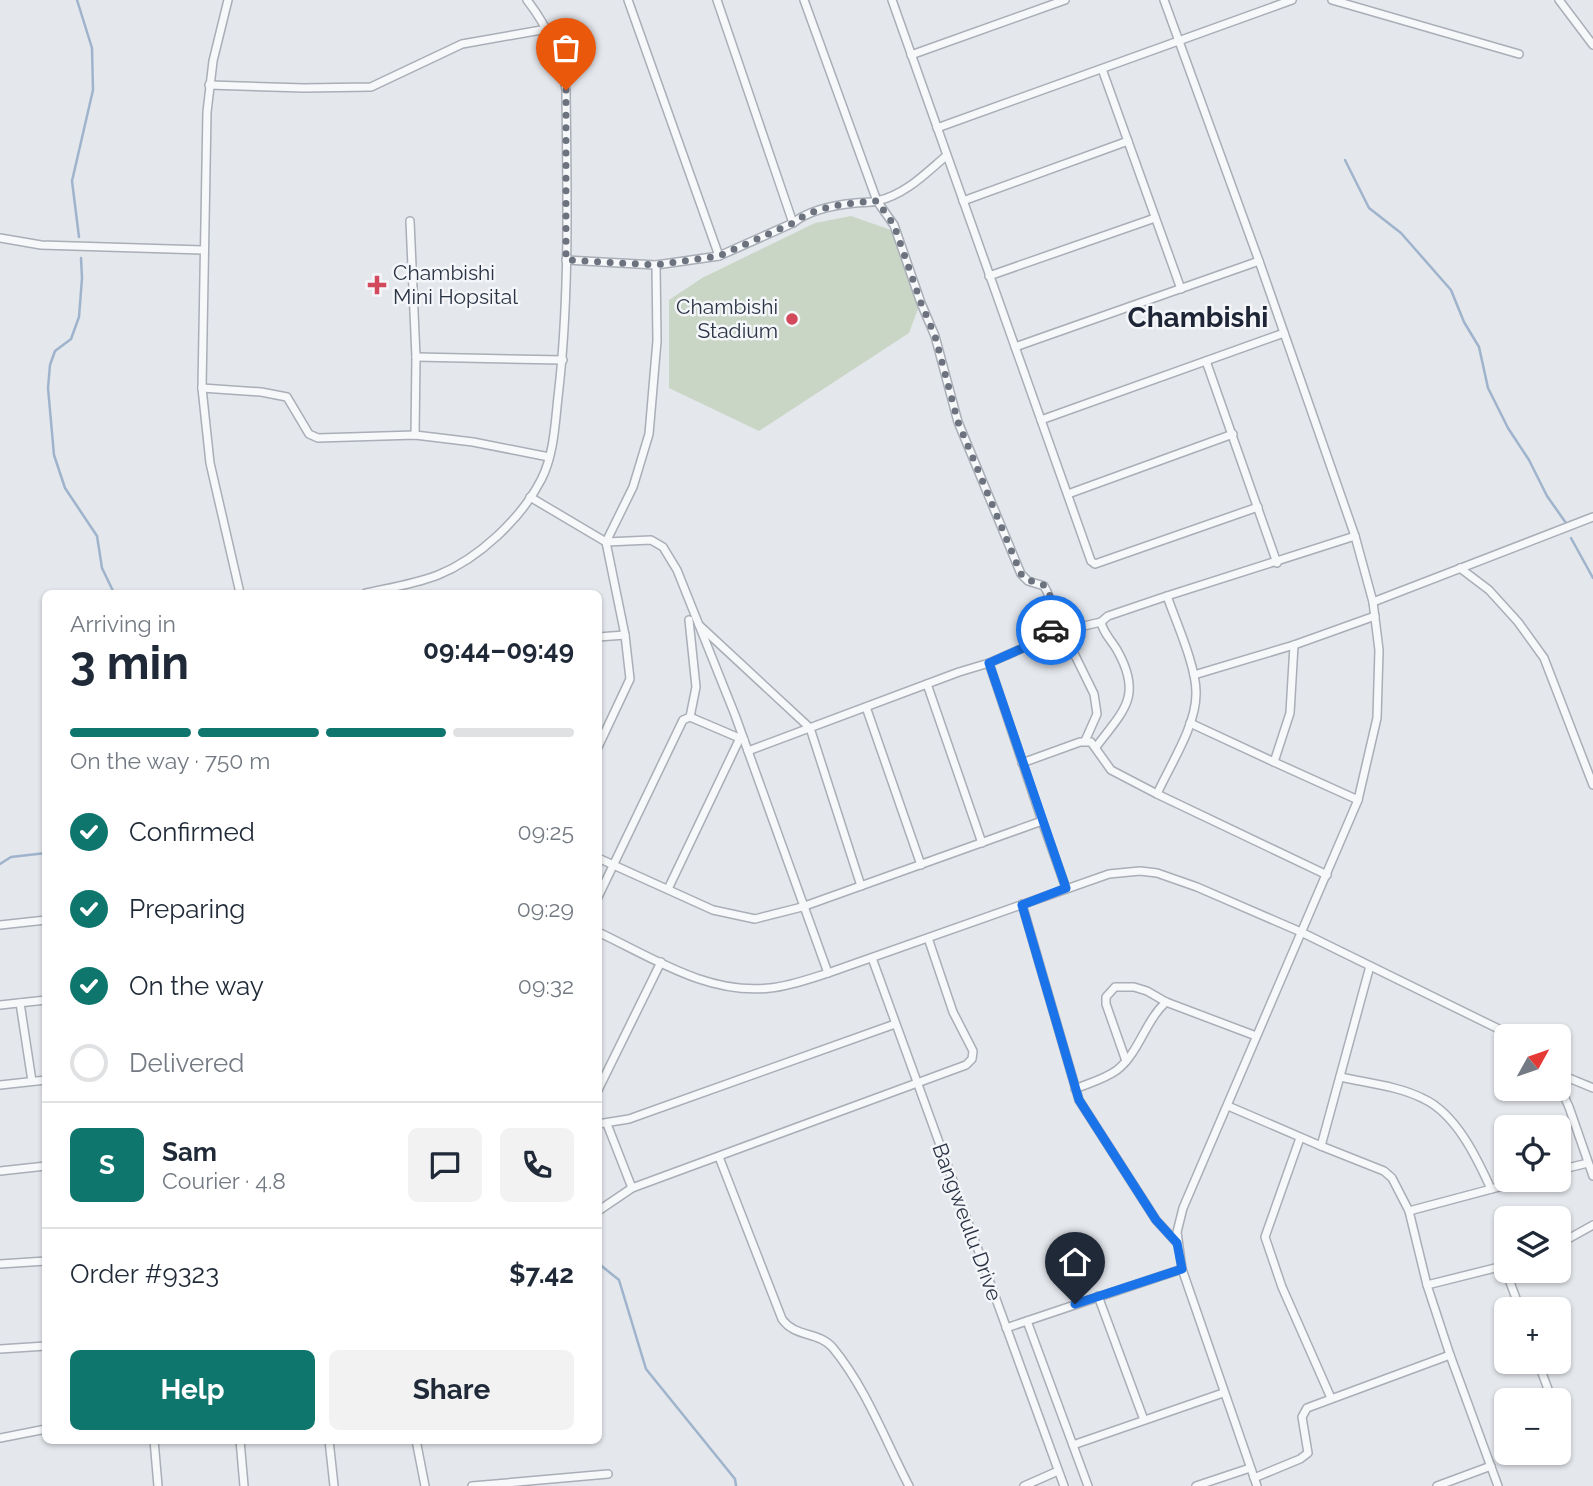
<!DOCTYPE html>
<html lang="en">
<head>
<meta charset="utf-8">
<style>
	:root { --surface:#fff; --page:#f2f2f3; --text:#1f2937; --muted:#747a83; --line:#e0e1e3; --accent:#0f766e }
	body { margin:0; font-family:Raleway,sans-serif; background:var(--page); color:var(--text); height:100vh; display:flex; flex-direction:column; font-size:26px; white-space:nowrap }
	* { box-sizing:border-box; margin:0 }
	p { font-size:23px; color:var(--muted) }
	.icon { flex:none; width:38px; height:38px; fill:none; stroke:currentColor; stroke-width:2; stroke-linecap:round; stroke-linejoin:round }
	.map { position:relative; flex:1; overflow:hidden }
	.details { position:absolute; left:42px; top:590px; width:560px; height:854px; display:flex; flex-direction:column; background:var(--surface); border-radius:10px; box-shadow:0 2px 5px #0004 }
	.details>* { flex:none }
	.needle { width:46px; rotate:50deg }
	.buttons { position:absolute; left:1494px; top:1024px; display:grid; gap:14px }
	.buttons a { display:grid; place-items:center; width:77px; height:77px; border-radius:10px; background:var(--surface); box-shadow:0 2px 5px #0004; font-size:35px }
	.pin { position:absolute; display:grid; place-items:center; width:60px; height:60px; color:#fff; margin:-72px -30px; border-radius:50% 50% 50% 0; rotate:-45deg; box-shadow:0 0 7px #0007 }
	.pin .icon { rotate:45deg }
	.courier { position:absolute; display:grid; place-items:center; width:70px; height:70px; margin:-35px; border:5px solid #1a73e8; border-radius:50%; background:#fff; color:#222; box-shadow:0 2px 9px #0007 }
	.head em { font-style:normal; font-weight:700 }
	.head div { display:flex; flex-direction:column-reverse }
	.head { display:flex; align-items:center; justify-content:space-between; height:119px; padding:0 28px }
	h1 { font-size:46px; font-weight:700; line-height:52px }
	.bar { display:grid; grid-template-columns:repeat(4,1fr); gap:10px 7px; align-content:center; height:84px; padding:0 28px }
	.bar i { height:9px; border-radius:5px; background:var(--line) }
	.bar .selected { background:var(--accent) }
	.bar p { grid-column:span 4 }
	.line { display:flex; align-items:center; gap:18px; padding:0 28px; border-top:2px solid var(--line) }
	.line div { flex:1 }
	.round { display:grid; place-items:center; flex:none; width:74px; height:74px; border-radius:10px; background:var(--page) }
	ol { padding:0 28px; list-style:none }
	li { display:flex; align-items:center; gap:21px; height:77px }
	li p { margin-inline-start:auto }
	li .icon { padding:7px; border-radius:50%; background:var(--accent); color:#fff; stroke-width:4 }
	li:last-child { color:var(--muted) }
	li i { width:38px; height:38px; border:4px solid var(--line); border-radius:50% }
	.primary-button { display:flex; gap:14px; margin-top:auto; padding:14px 28px }
	.primary-button a { flex:1; height:80px; border-radius:10px; background:var(--accent); color:#fff; font-size:28px; font-weight:700; line-height:80px; text-align:center }
	.primary-button a+a { background:var(--page); color:var(--text) }
	.map>svg:first-child { display:block }
</style>
</head>
<body>
<div class="map">
<svg width="1593" height="1486" viewBox="0 0 1593 1486">
	<rect width="100%" height="100%" fill="#e4e7ec"/>
	<polygon fill="#c9d6c5" points="851,216 894,231 919,306 909,333 759,431 669,388 669,300 702,278 815,223"/>
	<g fill="none" stroke-linecap="round" stroke-linejoin="round">
		<g stroke="#9fb4cc" stroke-width="2.5">
			<polyline points="77,0 92,48 93,90 72,181 79,237"/>
			<polyline points="1345,160 1369,208 1401,233 1451,290 1464,322 1479,347 1488,388 1508,428 1529,460 1547,496 1566,523"/>
			<polyline points="81,258 82,278 79,317 71,339 55,351 50,365 48,388 54,455 65,488 97,536 102,568 114,593"/>
			<polyline points="1571,538 1593,578"/>
			<polyline points="0,864 11,857 46,853"/>
			<polyline points="598,1263 619,1280 646,1369 735,1479 736,1486"/>
		</g>
		<defs>
			<g id="street">
				<polyline points="228,0 213,61 207,112 202,388 210,463 240,593"/>
				<polyline points="628,0 719,256"/>
				<polyline points="717,0 793,223"/>
				<path d="M804,0L877,201L894,225L921,303L935,336L958,422L1021,574L1028,581L1044,586C1053,599 1052,618 1050,634L1046,638L989,663"/>
				<polyline points="892,0 1041,420 1284,333"/>
				<polyline points="1164,0 1259,261 1355,536 1373,602 1379,650 1377,718 1358,800 1183,1208 1177,1232 1182,1269 1257,1486"/>
				<polyline points="1332,0 1519,54"/>
				<polyline points="1559,0 1593,45"/>
				<polyline points="911,55 1065,0"/>
				<polyline points="1102,69 1181,289"/>
				<polyline points="209,85 304,88 371,87 462,44 547,29"/>
				<polyline points="937,128 1292,0"/>
				<polyline points="963,201 1128,141"/>
				<polyline points="410,221 416,357 415,435"/>
				<polyline points="0,238 41,245 203,250"/>
				<path d="M566,260L656,265L719,256L793,223C809,210 835,205 855,203C862,202 871,203 877,201C905,195 926,173 946,156"/>
				<polyline points="989,276 1155,218"/>
				<polyline points="1015,347 1259,261"/>
				<polyline points="416,357 563,360"/>
				<polyline points="1206,361 1277,563"/>
				<polyline points="202,388 261,392 287,397 309,434 318,438 415,435 473,442 549,457"/>
				<polyline points="1041,420 1091,561 1095,564 1258,507"/>
				<polyline points="1068,494 1233,434"/>
				<polyline points="530,497 606,542 651,540 663,547 677,570 735,715 828,973"/>
				<polyline points="1460,568 1489,590 1518,622 1544,658 1593,785"/>
				<path d="M366,593C389,588 415,584 438,575C478,559 521,519 541,480C554,455 555,424 558,397C570,296 567,192 566,90C561,56 548,27 527,0"/>
				<polyline points="1373,602 1593,517"/>
				<polyline points="699,625 810,728 861,886"/>
				<polyline points="1063,631 1094,694 1097,714 1085,741"/>
				<polyline points="1050,634 1101,622 1108,616 1167,596"/>
				<polyline points="598,637 625,635"/>
				<polyline points="1294,645 1290,713 1274,762 1358,800"/>
				<polyline points="1194,675 1294,645 1375,616"/>
				<polyline points="927,684 982,843"/>
				<polyline points="866,707 921,865"/>
				<polyline points="690,717 744,740"/>
				<polyline points="1190,723 1274,762"/>
				<polyline points="598,747 630,679 625,635 606,542 633,487 649,434 657,341 656,265"/>
				<path d="M1096,747C1124,710 1143,696 1117,650C1112,641 1103,633 1101,622"/>
				<polyline points="748,751 959,672 989,663 1042,821"/>
				<polyline points="1022,763 1080,742 1091,742 1111,770 1157,794"/>
				<polyline points="598,858 713,910 755,919 802,907 1042,821 1066,888"/>
				<path d="M1327,875L1157,794C1170,765 1196,726 1196,694C1197,668 1176,622 1167,596L1355,536"/>
				<polyline points="668,889 740,738"/>
				<polyline points="598,897 683,720 690,717 696,687 689,620"/>
				<polyline points="1022,904 1079,1100 1156,1220 1177,1243"/>
				<polyline points="0,925 46,920"/>
				<path d="M598,932C653,958 708,995 770,988C790,986 809,979 828,973L1109,874L1140,871L1157,873L1197,887L1301,932L1513,1036"/>
				<polyline points="872,958 1064,1486"/>
				<polyline points="1370,966 1321,1146 1384,1171 1392,1178 1409,1211 1427,1285 1450,1355 1498,1486"/>
				<polyline points="20,1003 32,1081"/>
				<polyline points="0,1005 46,1000"/>
				<polyline points="1126,1061 1106,1004 1106,997 1115,987 1134,987 1147,991 1166,1002 1256,1036"/>
				<polyline points="1559,1074 1593,1088"/>
				<path d="M1340,1077C1367,1083 1399,1086 1424,1099C1456,1114 1477,1158 1491,1189"/>
				<polyline points="0,1085 46,1080"/>
				<polyline points="1559,1085 1569,1107 1593,1176"/>
				<path d="M1075,1089C1089,1083 1105,1079 1117,1070C1139,1053 1145,1021 1166,1002"/>
				<polyline points="598,1090 661,962"/>
				<polyline points="1228,1106 1321,1146"/>
				<polyline points="598,1124 629,1119 895,1024"/>
				<polyline points="607,1124 632,1188 966,1065 972,1059 973,1051 953,1012 928,938"/>
				<polyline points="1300,1138 1265,1237 1282,1287 1331,1398"/>
				<path d="M719,1157L782,1319C795,1338 819,1331 833,1348C866,1388 885,1440 909,1486"/>
				<polyline points="1559,1170 1588,1163"/>
				<polyline points="0,1171 46,1166"/>
				<polyline points="598,1211 632,1188"/>
				<polyline points="1409,1211 1525,1180"/>
				<polyline points="1559,1244 1593,1225"/>
				<polyline points="0,1264 46,1261"/>
				<polyline points="1504,1266 1520,1309"/>
				<polyline points="1427,1285 1507,1265"/>
				<polyline points="1098,1296 1144,1420"/>
				<polyline points="1027,1321 1088,1486"/>
				<polyline points="1006,1328 1182,1269"/>
				<polyline points="0,1349 46,1346"/>
				<polyline points="1538,1362 1552,1400"/>
				<polyline points="1559,1422 1563,1433"/>
				<polyline points="0,1438 46,1429"/>
				<polyline points="154,1440 158,1486"/>
				<polyline points="240,1440 244,1486"/>
				<polyline points="329,1440 334,1486"/>
				<polyline points="416,1440 425,1486"/>
				<polyline points="1073,1445 1223,1393"/>
				<polyline points="1254,1478 1300,1459 1308,1453 1302,1417 1307,1408 1450,1355"/>
				<polyline points="472,1486 608,1474"/>
				<polyline points="1024,1486 1058,1471"/>
				<polyline points="1196,1486 1250,1468"/>
				<polyline points="1437,1486 1491,1466"/>
			</g>
		</defs>
		<use href="#street" stroke="#a9aeb7" stroke-width="10"/>
		<use href="#street" stroke="#f7f8fa" stroke-width="7"/>
	</g>
	<g fill="none" stroke-linecap="round" stroke-linejoin="round">
		<path stroke="#6c737f" stroke-width="7" stroke-dasharray="0 12.6" d="M566,90V260L656,265L719,256L793,223C815,206 849,203 877,201L894,225L921,303L935,336L958,422L1021,574C1027,583 1034,580 1042,584C1055,592 1051,617 1051,630"/>
		<polyline stroke="#1a73e8" stroke-width="9" points="1051,630 1046,638 989,663 1066,888 1022,905 1079,1100 1156,1220 1177,1243 1182,1269 1075,1304"/>
	</g>
	<g fill="#d1495b" stroke="#f4f6f9" stroke-width="2.5">
		<path d="M373.5 274.5h7v7h7v7h-7v7h-7v-7h-7v-7h7z"/>
		<circle cx="792" cy="319" r="7"/>
	</g>
	<g text-anchor="middle" stroke-width="5" stroke-linejoin="round" paint-order="stroke">
		<g font-size="21" fill="#2b3445" stroke="#f4f6f9" text-anchor="start">
			<text x="393" y="280">Chambishi<tspan x="393" dy="24">Mini Hopsital</tspan></text>
			<text x="778" y="314" text-anchor="end">Chambishi<tspan x="778" dy="24">Stadium</tspan></text>
		</g>
		<g font-size="21" fill="#2b3445" stroke="#f4f6f9">
			<text transform="translate(967 1222) rotate(70)" y="7">Bangweulu Drive</text>
		</g>
		<g font-size="28" font-weight="bold" fill="#1d2536" stroke="#f4f6f9">
			<text x="1198" y="327">Chambishi</text>
		</g>
	</g>
</svg>
<div class="buttons">
<a><svg class="needle" viewBox="-14 -14 28 28"><path d="M0-13l5 13h-10z" fill="#e53935"/><path d="M0 13l5-13h-10z" fill="#747a83"/></svg></a>
<a><svg class="icon" aria-label="locate" viewBox="0 0 24 24"><circle cx="12" cy="12" r="6"/><path d="M12 2v4M12 18v4M2 12h4M18 12h4"/></svg></a>
<a><svg class="icon" aria-label="layers" viewBox="0 0 24 24"><path d="M12 4l9 5-9 5-9-5zM3 14l9 5 9-5"/></svg></a>
<a>+</a>
<a>−</a>
</div>
<div class="pin" style="left:566px;top:90px;background:#ea580c"><svg class="icon" aria-label="bag" viewBox="0 0 24 24"><path d="M5 8h14l-1 12H6zM9 8a3 3 0 0 1 6 0"/></svg></div>
<div class="pin" style="left:1075px;top:1304px;background:#1f2937"><svg class="icon" aria-label="home" viewBox="0 0 24 24"><path d="M3 11l9-7 9 7M6 9v11h12V9"/></svg></div>
<div class="courier" style="left:1051px;top:630px"><svg class="icon" aria-label="car" viewBox="0 0 24 24"><path d="M5 17H2v-5l4-1 3-4h7l3 4 3 1v5h-3M9 17h6M6 11h13"/><circle cx="7" cy="17" r="2"/><circle cx="17" cy="17" r="2"/></svg></div>
<section class="details">
<div class="head"><div><h1>3 min</h1><p>Arriving in</p></div><em>09:44–09:49</em></div>
<div class="bar"><i class="selected"></i><i class="selected"></i><i class="selected"></i><i></i><p>On the way · 750 m</p></div>
<ol>
<li><svg class="icon" aria-label="check" viewBox="0 0 24 24"><path d="M5 12l5 5 9-10"/></svg>Confirmed<p>09:25</p></li>
<li><svg class="icon" aria-label="check" viewBox="0 0 24 24"><path d="M5 12l5 5 9-10"/></svg>Preparing<p>09:29</p></li>
<li><svg class="icon" aria-label="check" viewBox="0 0 24 24"><path d="M5 12l5 5 9-10"/></svg>On the way<p>09:32</p></li>
<li><i></i>Delivered</li>
</ol>
<div class="line" style="height:126px"><b class="round" style="background:var(--accent);color:#fff">S</b><div><b>Sam</b><p>Courier · 4.8</p></div><a class="round"><svg class="icon" aria-label="chat" viewBox="0 0 24 24"><path d="M4 5h16v11H9l-5 4z"/></svg></a><a class="round"><svg class="icon" aria-label="phone" viewBox="0 0 24 24"><path d="M5 4h4l2 5-3 2q2 4 5 5l2-3 5 2v4C11 20 4 13 5 4z"/></svg></a></div>
<div class="line" style="height:91px"><div>Order #9323</div><b>$7.42</b></div>
<div class="primary-button"><a>Help</a><a>Share</a></div>
</section>
</div>
</body>
</html>
